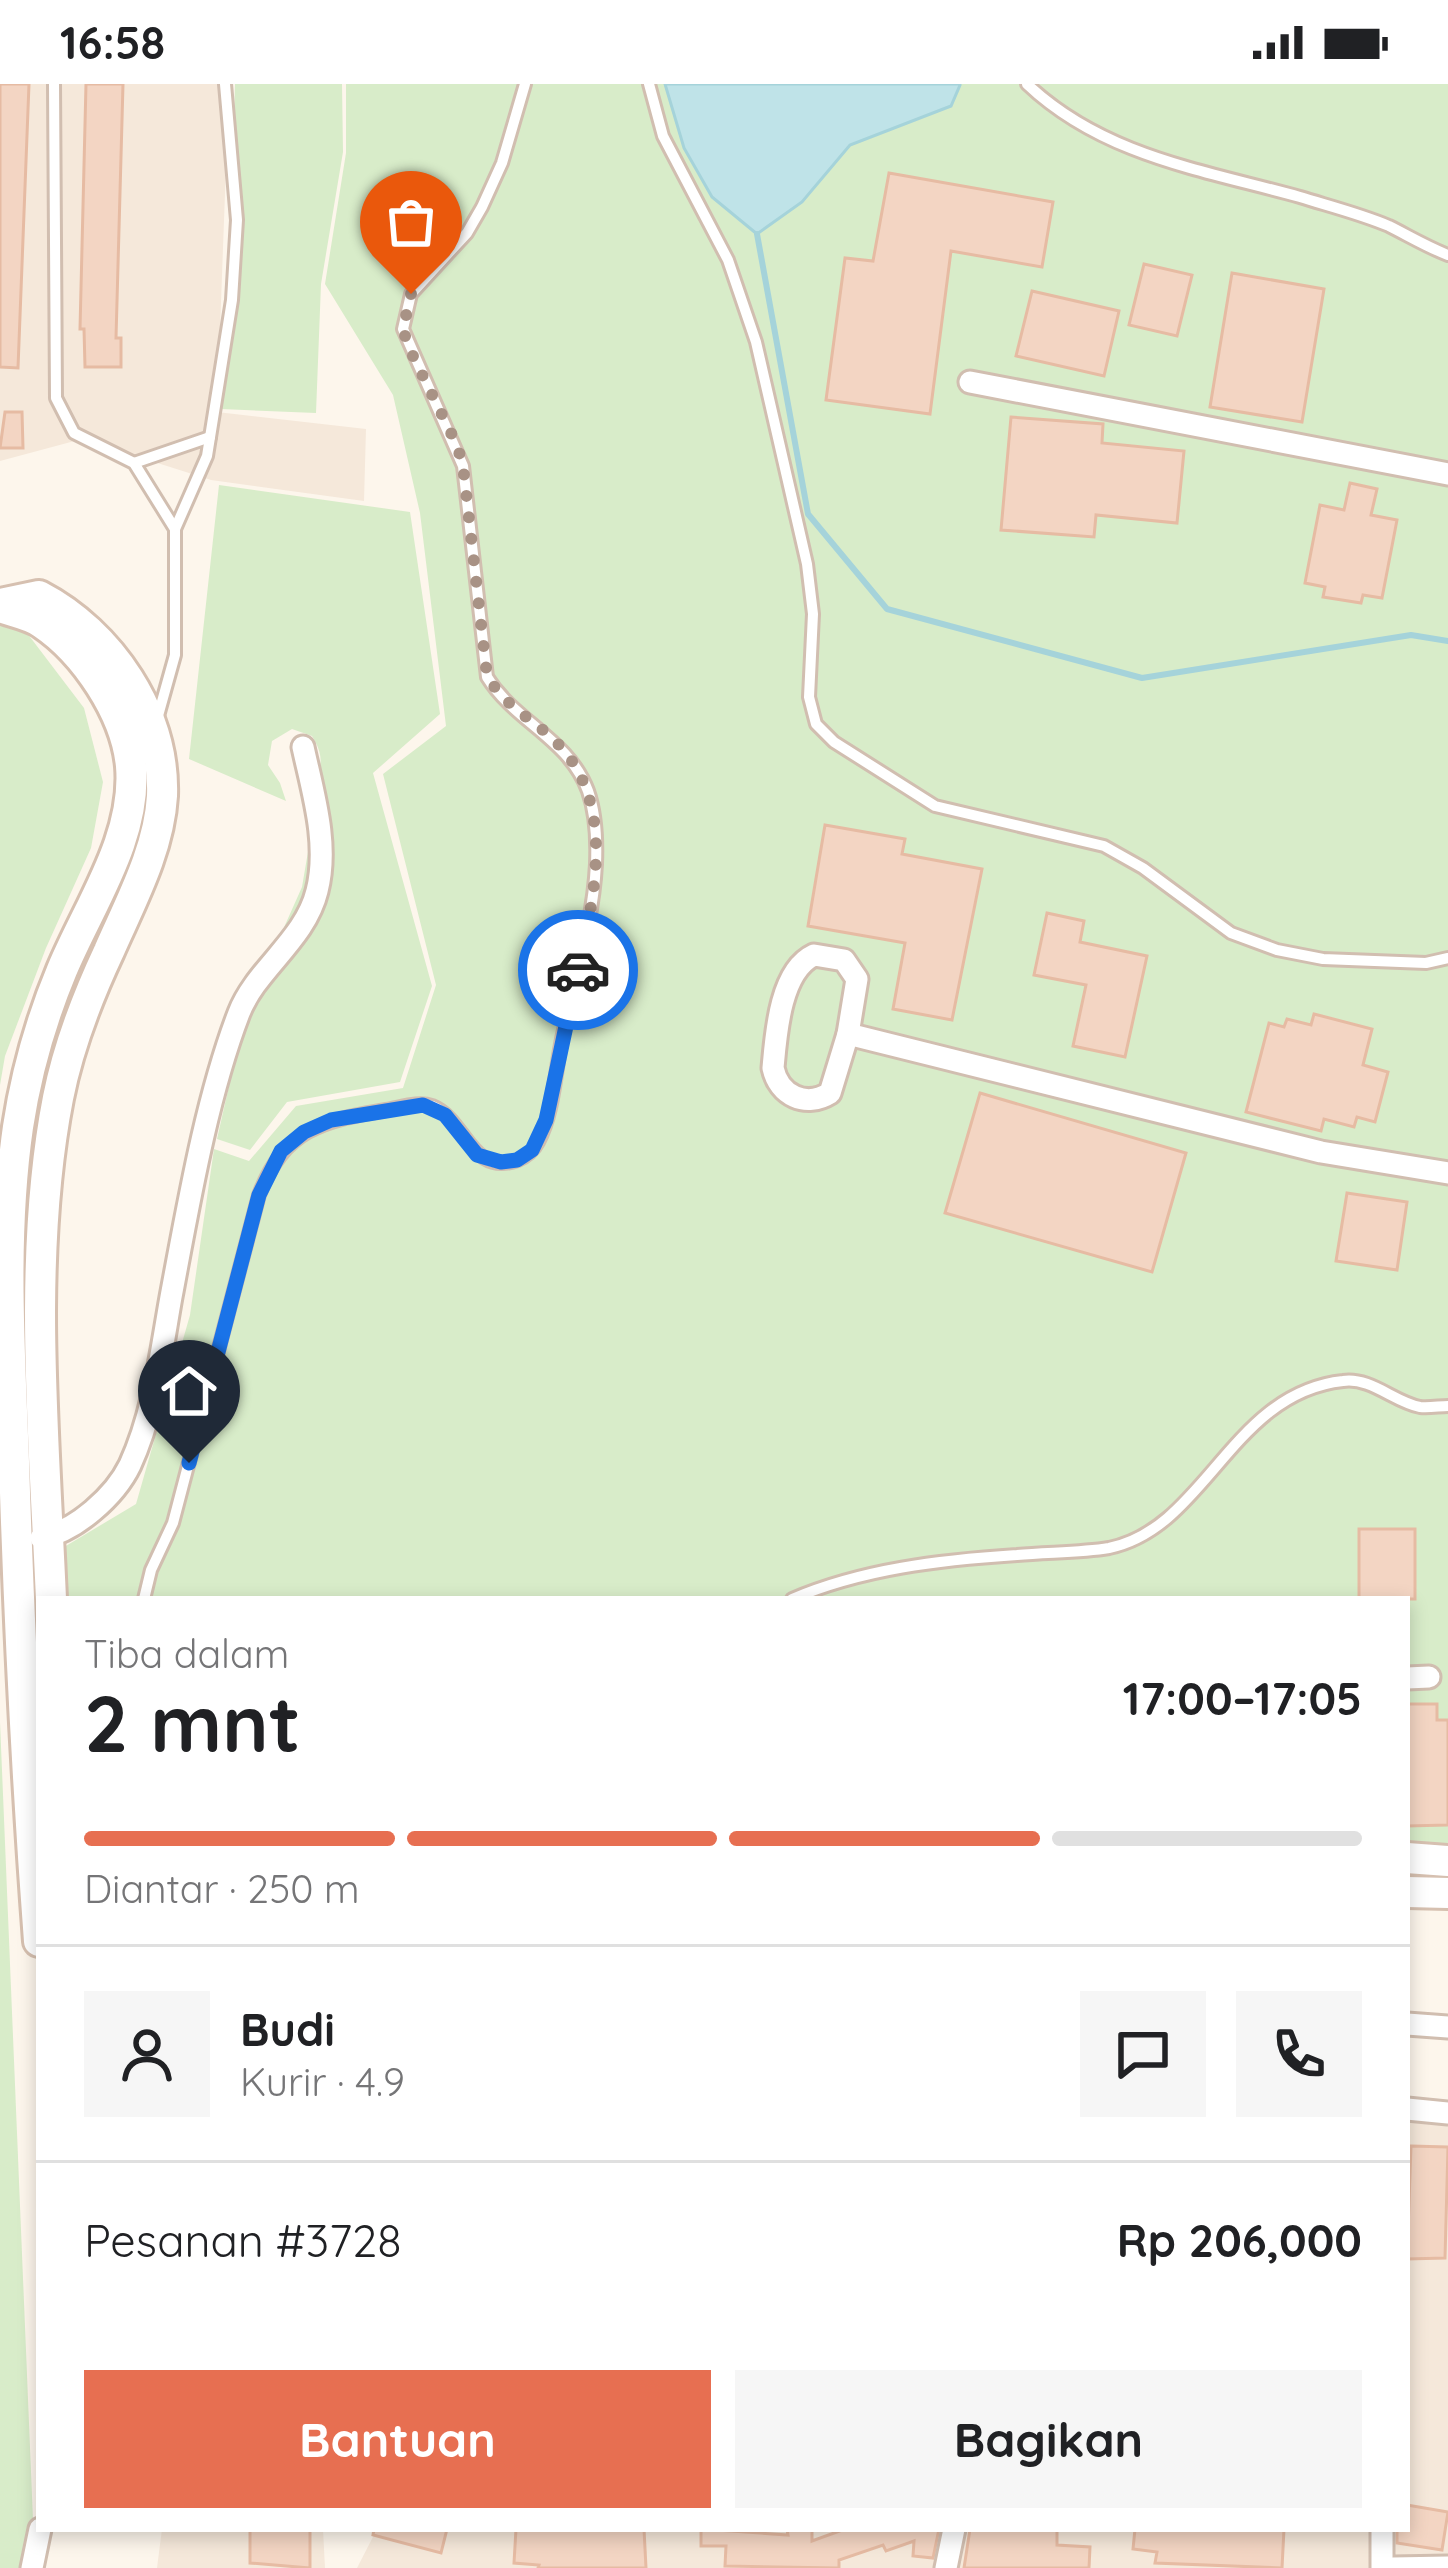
<!DOCTYPE html>
<html lang="id">
<head>
<meta charset="utf-8">
<style>
	:root { --surface:#fff; --page:#f6f6f6; --text:#202124; --muted:#757577; --line:#e0e0e0; --accent:#e76f51 }
	body { margin:0; font-family:Quicksand,sans-serif; background:var(--page); color:var(--text); height:100vh; display:flex; flex-direction:column; font-size:45px; white-space:nowrap }
	* { box-sizing:border-box; margin:0 }
	p { font-size:39px; color:var(--muted) }
	.icon { flex:none; width:66px; height:66px; fill:none; stroke:currentColor; stroke-width:2; stroke-linecap:round; stroke-linejoin:round }
	.map { position:relative; flex:1; overflow:hidden }
	.panel { position:absolute; left:36px; top:1512px; width:1374px; height:936px; display:flex; flex-direction:column; background:var(--surface); border-radius:0px; box-shadow:0 6px 18px #0003 }
	.panel>* { flex:none }
	.pin { position:absolute; display:grid; place-items:center; width:102px; height:102px; color:#fff; margin:-123px -51px; border-radius:50% 50% 50% 0; rotate:-45deg; box-shadow:0 0 12px #0007 }
	.pin .icon { rotate:45deg }
	.courier { position:absolute; display:grid; place-items:center; width:120px; height:120px; margin:-60px; border:9px solid #1a73e8; border-radius:50%; background:#fff; color:#222; box-shadow:0 3px 15px #0007 }
	.head em { font-style:normal; font-weight:800 }
	.head div { display:flex; flex-direction:column-reverse }
	.head { display:flex; align-items:center; justify-content:space-between; height:204px; padding:0 48px }
	h1 { font-size:78px; font-weight:800; line-height:90px }
	.bar { display:grid; grid-template-columns:repeat(4,1fr); gap:18px 12px; align-content:center; height:144px; padding:0 48px }
	.bar i { height:15px; border-radius:9px; background:var(--line) }
	.bar .on { background:var(--accent) }
	.bar p { grid-column:span 4 }
	.line { display:flex; align-items:center; gap:30px; padding:0 48px; border-top:3px solid var(--line) }
	.line div { flex:1 }
	.round { display:grid; place-items:center; flex:none; width:126px; height:126px; border-radius:0px; background:var(--page) }
	.cta { display:flex; gap:24px; margin-top:auto; padding:24px 48px }
	.cta a { flex:1; height:138px; border-radius:0px; background:var(--accent); color:#fff; font-size:48px; font-weight:800; line-height:138px; text-align:center }
	.cta a+a { background:var(--page); color:var(--text) }
	.status { display:flex; justify-content:space-between; align-items:center; height:84px; padding:0 60px; background:var(--surface); direction:ltr }
	.status svg { height:33px; fill:currentColor }
	.map>svg:first-child { display:block }
</style>
</head>
<body>
<div class="status"><b>16:58</b><svg viewBox="0 0 49 12"><path d="M0 12V9h3v3zM5 12V6h3v6zM10 12V3h3v9zM15 12V0h3v12zM26 1h20v11H26zM47 4h2v5h-2z"/></svg></div>
<div class="map">
<svg width="1448" height="2484" viewBox="0 0 1448 2484">
	<rect width="100%" height="100%" fill="#fdf6ec"/>
	<g fill="#f5e8da">
		<polygon points="0,0 229,0 217,328 366,345 364,417 211,396 82,355 0,377"/>
		<polygon points="1407,2023 1448,2023 1448,2484 357,2484 377,2445 1407,2445"/>
		<polygon points="162,2445 323,2445 325,2484 157,2484"/>
	</g>
	<g fill="#d8ecc9">
		<polygon points="235,0 342,0 343,68 321,200 316,329 221,325 228,250"/>
		<polygon points="346,0 1448,0 1448,1779 1407,1774 1407,1515 39,1515 39,1815 19,1490 136,1420 190,1231 214,1065 249,1077 296,1022 403,1004 436,901 383,690 446,642 420,429 393,311 325,200 346,69"/>
		<path d="M219,401L410,428L440,630L373,689L432,902L400,998L287,1018L250,1066L217,1055L245,931L302,803L311,750L308,704C323,685 325,673 312,652L292,645L272,657L268,681L280,699L286,717L189,675Z"/>
		<polygon points="0,539 27,549 84,624 103,698 91,764 46,864 5,972 0,1001"/>
		<polygon points="0,1638 35,2484 0,2484"/>
	</g>
	<polygon fill="#bfe3e8" stroke="#a5d3da" stroke-width="3" points="665,0 959,0 960,1 951,22 850,61 802,118 757,150 712,113 684,64"/>
	<g fill="none" stroke-linecap="round" stroke-linejoin="round">
		<polyline stroke="#a5d3da" stroke-width="6" points="757,150 808,430 887,525 1142,594 1411,551 1448,557"/>
	</g>
	<g fill="#f3d5c3" stroke="#e6bba3" stroke-width="3">
		<polygon points="0,0 29,0 18,284 0,283"/>
		<polygon points="86,0 123,0 116,254 121,254 121,283 85,283 84,245 80,245"/>
		<polygon points="889,89 1053,118 1042,183 951,167 930,330 826,316 845,174 873,177"/>
		<polygon points="1144,180 1192,191 1177,252 1129,241"/>
		<polygon points="1232,189 1324,205 1302,338 1210,323"/>
		<polygon points="1032,207 1119,227 1104,292 1016,272"/>
		<polygon points="5,328 22,328 23,364 0,364"/>
		<polygon points="1011,333 1103,340 1102,359 1184,367 1177,439 1096,431 1094,453 1001,446"/>
		<polygon points="1350,399 1377,405 1371,431 1397,436 1382,514 1363,511 1361,519 1323,513 1325,503 1305,499 1320,421 1344,426"/>
		<polygon points="825,741 905,755 902,770 982,785 952,936 893,925 905,859 808,842"/>
		<polygon points="1047,829 1084,837 1080,858 1147,872 1125,973 1073,962 1086,901 1034,891"/>
		<polygon points="1314,930 1372,945 1363,981 1388,988 1375,1038 1357,1033 1354,1043 1324,1035 1321,1047 1246,1028 1269,939 1284,943 1287,935 1311,941"/>
		<polygon points="980,1009 1186,1069 1152,1188 945,1129"/>
		<polygon points="1347,1109 1407,1118 1397,1186 1336,1177"/>
		<rect x="1359" y="1445" width="56" height="70"/>
		<polygon points="1407,1620 1437,1620 1437,1636 1448,1636 1448,1741 1407,1742"/>
		<polygon points="1411,2062 1448,2063 1445,2174 1407,2175"/>
		<polygon points="1407,2421 1448,2428 1442,2466 1397,2459 1397,2445 1407,2445"/>
		<polygon points="250,2445 310,2445 310,2484 250,2479"/>
		<polygon points="374,2445 447,2445 441,2469 373,2451"/>
		<polygon points="516,2445 644,2445 646,2484 538,2484 539,2481 514,2479"/>
		<polygon points="701,2445 788,2451 787,2445 812,2445 812,2457 845,2445 939,2445 933,2474 913,2472 914,2457 886,2467 883,2461 839,2476 839,2484 725,2482 726,2462 701,2462"/>
		<polygon points="970,2445 1057,2445 1057,2461 1090,2463 1089,2484 964,2484"/>
		<polygon points="1135,2445 1284,2445 1282,2484 1155,2479 1157,2468 1133,2465"/>
	</g>
	<g fill="none" stroke-linecap="round" stroke-linejoin="round">
		<defs>
			<g id="lane">
				<polyline points="54,0 56,314 74,349 134,379 175,445"/>
				<polyline points="649,0 663,52 728,176 756,258 807,480 813,530 809,613 816,640 834,658 935,722 1104,762 1143,784 1231,849 1277,866 1323,875 1426,879 1448,874"/>
				<path d="M1027,0C1103,72 1203,86 1300,113C1329,122 1361,130 1389,142C1409,152 1427,163 1448,171"/>
				<polyline points="134,379 210,353"/>
				<polyline points="156,639 175,571 175,445 207,372 232,216 237,136 225,0"/>
				<path d="M144,1515L151,1486L173,1439L259,1111C284,1045 322,1037 386,1026C400,1024 418,1017 432,1022C467,1036 470,1093 518,1076C526,1073 534,1066 538,1058C553,1030 555,991 561,960C573,900 593,841 596,780C597,756 596,730 588,707C569,655 515,638 487,593L463,382L403,245L411,210L467,149L482,123L502,79L525,0"/>
				<path d="M792,1515C862,1485 940,1476 1017,1471C1047,1468 1079,1469 1109,1464C1206,1444 1231,1309 1343,1297C1371,1293 1394,1318 1420,1323C1429,1324 1440,1322 1448,1322"/>
			</g>
			<g id="street">
				<polyline points="970,298 1448,390"/>
				<path d="M814,871L844,876L857,895L848,950L830,1009C806,1024 779,1012 773,984C776,950 780,887 814,871Z"/>
				<polyline points="848,950 1321,1068 1448,1089"/>
				<path d="M41,1454C76,1447 115,1412 130,1381C154,1329 161,1269 171,1213C188,1123 206,1015 239,929C256,885 305,856 317,807C329,760 313,709 303,663"/>
				<polyline points="1407,1594 1429,1593"/>
				<polyline points="1407,1940 1448,1943"/>
				<polyline points="1407,2025 1448,2029"/>
				<polyline points="32,2484 40,2445"/>
				<polyline points="946,2484 954,2445"/>
				<polyline points="1382,2484 1382,2445"/>
				<polyline points="1393,2484 1448,2483"/>
			</g>
			<g id="secondary">
				<path d="M0,520L39,512C110,549 165,630 162,712C159,766 130,819 109,867C87,914 68,963 58,1014C27,1173 44,1353 51,1515"/>
				<path d="M0,523C14,528 31,531 42,539C85,568 126,629 131,682C137,754 89,821 62,886C42,934 26,990 18,1043C2,1154 10,1266 14,1378C19,1538 27,1698 39,1857"/>
				<polyline points="1407,1774 1448,1777"/>
				<polyline points="1407,1808 1448,1809"/>
			</g>
		</defs>
		<use href="#lane" stroke="#d1beb0" stroke-width="16"/>
		<use href="#street" stroke="#d1beb0" stroke-width="27"/>
		<use href="#secondary" stroke="#d6c0b0" stroke-width="36"/>
		<use href="#lane" stroke="#fff" stroke-width="10"/>
		<use href="#street" stroke="#fff" stroke-width="21"/>
		<use href="#secondary" stroke="#fff" stroke-width="30"/>
	</g>
	<g fill="none" stroke-linecap="round" stroke-linejoin="round">
		<path stroke="#a89285" stroke-width="12" stroke-dasharray="0 21.6" d="M411,210L403,245L408,262L457,361L463,382L487,592C505,622 530,633 554,656C617,716 595,810 578,886"/>
		<polyline stroke="#1a73e8" stroke-width="15" points="189,1379 259,1111 281,1067 304,1048 331,1036 423,1021 445,1031 477,1071 501,1078 517,1076 532,1066 546,1036 578,886"/>
	</g>
</svg>
<div class="pin" style="left:411px;top:210px;background:#ea580c"><svg class="icon" aria-label="bag" viewBox="0 0 24 24"><path d="M5 8h14l-1 12H6zM9 8a3 3 0 0 1 6 0"/></svg></div>
<div class="pin" style="left:189px;top:1379px;background:#1f2937"><svg class="icon" aria-label="home" viewBox="0 0 24 24"><path d="M3 11l9-7 9 7M6 9v11h12V9"/></svg></div>
<div class="courier" style="left:578px;top:886px"><svg class="icon" aria-label="car" viewBox="0 0 24 24"><path d="M5 17H2v-5l4-1 3-4h7l3 4 3 1v5h-3M9 17h6M6 11h13"/><circle cx="7" cy="17" r="2"/><circle cx="17" cy="17" r="2"/></svg></div>
<section class="panel">
<div class="head"><div><h1>2 mnt</h1><p>Tiba dalam</p></div><em>17:00–17:05</em></div>
<div class="bar"><i class="on"></i><i class="on"></i><i class="on"></i><i></i><p>Diantar · 250 m</p></div>
<div class="line" style="height:216px"><a class="round"><svg class="icon" aria-label="person" viewBox="0 0 24 24"><circle cx="12" cy="8" r="4"/><path d="M4 21q1-7 8-7t8 7"/></svg></a><div><b>Budi</b><p>Kurir · 4.9</p></div><a class="round"><svg class="icon" aria-label="chat" viewBox="0 0 24 24"><path d="M4 5h16v11H9l-5 4z"/></svg></a><a class="round"><svg class="icon" aria-label="phone" viewBox="0 0 24 24"><path d="M5 4h4l2 5-3 2q2 4 5 5l2-3 5 2v4C11 20 4 13 5 4z"/></svg></a></div>
<div class="line" style="height:156px"><div>Pesanan #3728</div><b>Rp 206,000</b></div>
<div class="cta"><a>Bantuan</a><a>Bagikan</a></div>
</section>
</div>
</body>
</html>
